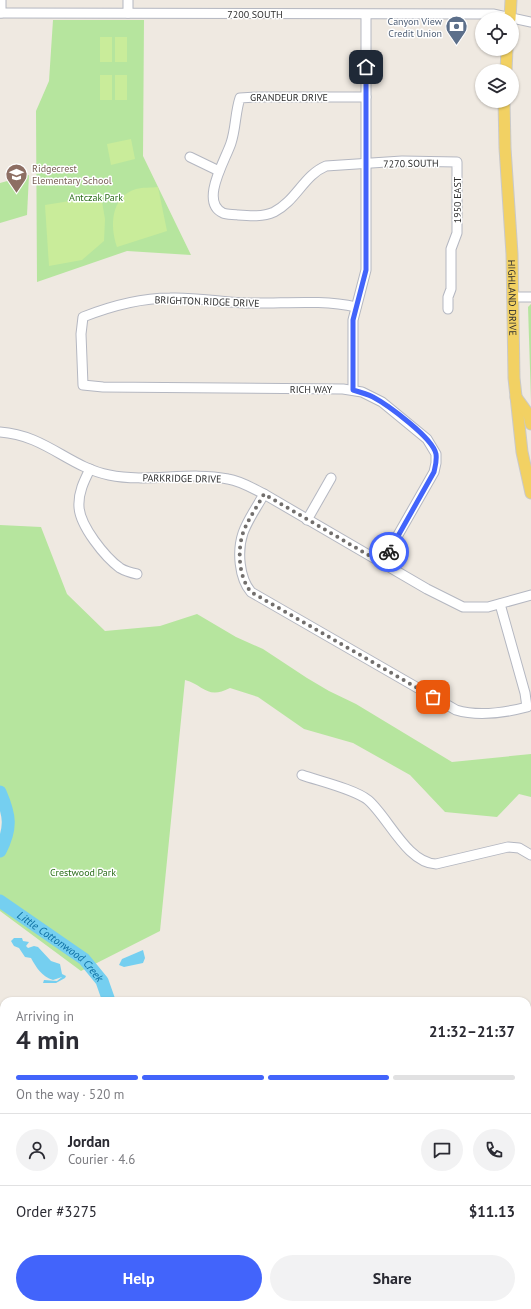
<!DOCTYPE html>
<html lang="en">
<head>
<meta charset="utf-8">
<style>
	:root { --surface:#fff; --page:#f2f2f3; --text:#2b2b33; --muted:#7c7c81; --line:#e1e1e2; --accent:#4264fb }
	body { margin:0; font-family:"PT Sans",sans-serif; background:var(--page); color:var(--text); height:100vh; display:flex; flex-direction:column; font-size:15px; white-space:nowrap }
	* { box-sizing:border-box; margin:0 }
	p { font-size:13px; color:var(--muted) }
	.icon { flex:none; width:22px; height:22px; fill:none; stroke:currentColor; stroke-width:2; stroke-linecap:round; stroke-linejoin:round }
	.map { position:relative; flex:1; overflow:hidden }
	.side { position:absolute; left:0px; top:997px; width:531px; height:312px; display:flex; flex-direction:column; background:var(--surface); border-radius:12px 12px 0 0; box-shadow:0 1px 3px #0004 }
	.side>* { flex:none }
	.buttons { position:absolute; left:475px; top:12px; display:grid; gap:8px }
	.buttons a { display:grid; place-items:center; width:44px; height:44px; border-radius:50%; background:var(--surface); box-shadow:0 1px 3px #0004; font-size:20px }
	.pin { position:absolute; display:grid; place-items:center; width:34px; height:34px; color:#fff; margin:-17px; border-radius:8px; box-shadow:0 2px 6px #0006 }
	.courier { position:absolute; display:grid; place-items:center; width:40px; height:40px; margin:-20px; border:3px solid #4264fb; border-radius:50%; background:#fff; color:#222; box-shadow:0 1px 5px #0007 }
	.head em { font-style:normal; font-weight:800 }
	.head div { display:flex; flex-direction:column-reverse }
	.head { display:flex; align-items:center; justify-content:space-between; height:68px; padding:0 16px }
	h1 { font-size:26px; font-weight:800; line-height:30px }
	.bar { display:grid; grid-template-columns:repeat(4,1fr); gap:6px 4px; align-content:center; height:48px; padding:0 16px }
	.bar i { height:5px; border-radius:3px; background:var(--line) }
	.bar .selected { background:var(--accent) }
	.bar p { grid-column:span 4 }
	.line { display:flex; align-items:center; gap:10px; padding:0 16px; border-top:1px solid var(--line) }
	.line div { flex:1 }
	.round { display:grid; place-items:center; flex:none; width:42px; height:42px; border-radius:21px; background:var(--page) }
	.cta { display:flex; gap:8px; margin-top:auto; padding:8px 16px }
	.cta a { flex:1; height:46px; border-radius:24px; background:var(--accent); color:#fff; font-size:16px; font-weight:800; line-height:46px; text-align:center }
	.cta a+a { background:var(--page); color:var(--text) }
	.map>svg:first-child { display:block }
</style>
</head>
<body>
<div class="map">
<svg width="531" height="1309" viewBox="0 0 531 1309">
	<rect width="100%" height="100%" fill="#efe9e1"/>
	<g fill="#b6e59e">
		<polygon points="53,20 144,20 143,156 191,255 127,251 37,282 36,111 49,81"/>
		<polygon points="29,175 27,215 0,223 0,183"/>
		<polygon points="531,304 531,400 528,307"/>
		<path d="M0,525L41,527L67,594L105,631L160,626L197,614L236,637L263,649L307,678L329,691L356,704L452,762L531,754V797L519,794L497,817L445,812L410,775L353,743L304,729L258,697L230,688C207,700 204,685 185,680L160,931L81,971L0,911V844L7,831L0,808Z"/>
	</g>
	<g fill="#c9ec9a">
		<rect x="100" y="37" width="12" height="25"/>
		<rect x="115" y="37" width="12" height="25"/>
		<rect x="100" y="75" width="12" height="25"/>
		<rect x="115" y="75" width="12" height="25"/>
		<polygon points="131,139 135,159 111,165 107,144"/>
		<path d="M158,187L167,231L117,247C110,227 110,197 136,189C143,187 151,188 158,187Z"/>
		<polygon points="101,196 105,219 104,241 82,260 49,266 45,205"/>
	</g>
	<g fill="#75cff0">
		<path d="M14,938H22L23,941L29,942L26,946L28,948L34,946L38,947L51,961L60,964L62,974L66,976L65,978L56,983H43L44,980L57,981L62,977L53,980C42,977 36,967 31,958L25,957L19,948L14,946L11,941Z"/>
		<polygon points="143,950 145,958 143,963 124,967 119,965 122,959"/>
	</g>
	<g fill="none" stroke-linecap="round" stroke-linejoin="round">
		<g stroke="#75cff0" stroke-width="13">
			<path d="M0,792C10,815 12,828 0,851"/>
			<path id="s1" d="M0,901L84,959L102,981L109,1001"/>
			<polyline points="378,1305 386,1309"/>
		</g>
		<defs>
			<g id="minor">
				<polyline points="1,0 1,13"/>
				<polyline points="128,0 128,13"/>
				<polyline points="0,13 493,14 531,22"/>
				<path d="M366,97H258L240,98C235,113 236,128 231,143C226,159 199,202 223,213C227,215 234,214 238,215C250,216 263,217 274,212C296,201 304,175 326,166L402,161L457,162V233L451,249V289L448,297V309"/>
				<polyline points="190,157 219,171"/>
				<polyline points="512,297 531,297"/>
				<path d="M356,307C320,299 282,304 246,303C220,302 195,297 170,298C140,298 111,306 83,317L81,334L83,385L103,387L343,389L362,392L382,402L427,439L436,454V463L434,472L382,563"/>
				<polyline points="353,390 353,320 366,270 366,15"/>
				<path d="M0,432C45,435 69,467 109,475C148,483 189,471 228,479C241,481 252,488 264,494L427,589L463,607H488L531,595"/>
				<path d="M90,469C84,481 78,493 79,507C80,526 105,557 120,568C125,571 132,573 137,574"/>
				<path d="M264,494C257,507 248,519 243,533C237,551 239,578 251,592L456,710C479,717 504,713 527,707L525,693L500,604"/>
				<polyline points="307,520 331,478"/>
				<path d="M302,775C319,781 354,789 368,800C388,817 407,863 436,864L508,847L519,848L531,855"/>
				<polyline points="527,1065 531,1066"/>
				<polyline points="0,1105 4,1108"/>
				<polyline points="527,1272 531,1272"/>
				<polyline points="68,1305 71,1309"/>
				<polyline points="231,1305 236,1309"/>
			</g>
			<g id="major">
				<polyline points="510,19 511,0"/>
				<polyline points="506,71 507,49"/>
				<path id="s2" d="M504,101L505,148L512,254L514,378L522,452L531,493"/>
				<polyline points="516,397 529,415 531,424"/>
			</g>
		</defs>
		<use href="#minor" stroke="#b4b7c1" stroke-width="11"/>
		<use href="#major" stroke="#c9c9c9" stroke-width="13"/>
		<use href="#minor" stroke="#fff" stroke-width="9"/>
		<use href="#major" stroke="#f2d163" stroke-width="11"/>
	</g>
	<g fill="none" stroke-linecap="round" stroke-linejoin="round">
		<path stroke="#726f6d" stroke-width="4" stroke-dasharray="0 7.2" d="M389,552L382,563L264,494C257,507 248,519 243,533C237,551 239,578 251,592L433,697"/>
		<path stroke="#4264fb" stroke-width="5" d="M366,67V270L353,320V390C360,392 367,394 373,397C388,405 433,438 436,454C437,461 435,467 434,472L389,552"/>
	</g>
	<defs>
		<symbol id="bank-pin" viewBox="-11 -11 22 30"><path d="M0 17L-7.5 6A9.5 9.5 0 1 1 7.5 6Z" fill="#5c6f8a" stroke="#fff"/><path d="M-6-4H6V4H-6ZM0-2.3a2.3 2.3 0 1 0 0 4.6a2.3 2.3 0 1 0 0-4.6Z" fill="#fff"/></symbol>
		<symbol id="school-pin" viewBox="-11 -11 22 30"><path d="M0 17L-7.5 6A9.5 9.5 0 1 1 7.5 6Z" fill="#8d6e63" stroke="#fff"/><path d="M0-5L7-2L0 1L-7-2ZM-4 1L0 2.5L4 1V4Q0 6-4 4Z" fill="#fff"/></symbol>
	</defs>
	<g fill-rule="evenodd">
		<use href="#bank-pin" x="444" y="14" width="25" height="34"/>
		<use href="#school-pin" x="4" y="162" width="25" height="34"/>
	</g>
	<g text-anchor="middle" stroke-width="3" stroke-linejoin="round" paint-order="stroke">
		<g font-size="10" fill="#2e2e2e" stroke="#fff">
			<text x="255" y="18">7200 SOUTH</text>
			<text x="289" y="101">GRANDEUR DRIVE</text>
			<text transform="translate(411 163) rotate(-1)" y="4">7270 SOUTH</text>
			<text transform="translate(457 200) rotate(-90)" y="4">1950 EAST</text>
			<text dy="4" stroke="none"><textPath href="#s2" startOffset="197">HIGHLAND DRIVE</textPath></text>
			<text transform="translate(207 301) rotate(2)" y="4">BRIGHTON RIDGE DRIVE</text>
			<text x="311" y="393">RICH WAY</text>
			<text transform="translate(182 478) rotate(1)" y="4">PARKRIDGE DRIVE</text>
		</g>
		<g font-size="10" fill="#4e5e75" stroke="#fff" text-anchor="end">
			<text x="442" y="25">Canyon View<tspan x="442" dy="12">Credit Union</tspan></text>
		</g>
		<g font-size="10" fill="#785e54" stroke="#fff" text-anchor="start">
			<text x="32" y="172">Ridgecrest<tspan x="32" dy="12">Elementary School</tspan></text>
		</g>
		<g font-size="10" fill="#2c6e1b" stroke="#fff">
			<text x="96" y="201">Antczak Park</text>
			<text x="83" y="876">Crestwood Park</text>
		</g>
		<g font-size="11" font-style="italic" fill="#0d6fa3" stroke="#fff">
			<text dy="4" stroke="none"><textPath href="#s1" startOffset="76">Little Cottonwood Creek</textPath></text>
		</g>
	</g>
</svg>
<div class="buttons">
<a><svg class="icon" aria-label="locate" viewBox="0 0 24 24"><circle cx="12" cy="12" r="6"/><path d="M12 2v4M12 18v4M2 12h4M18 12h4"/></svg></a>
<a><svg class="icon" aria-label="layers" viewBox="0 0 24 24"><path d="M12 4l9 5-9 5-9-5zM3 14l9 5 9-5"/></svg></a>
</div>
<div class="pin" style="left:433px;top:697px;background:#ea580c"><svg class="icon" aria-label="bag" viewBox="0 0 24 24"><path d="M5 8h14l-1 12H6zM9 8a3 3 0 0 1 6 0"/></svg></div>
<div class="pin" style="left:366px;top:67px;background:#1f2937"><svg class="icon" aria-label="home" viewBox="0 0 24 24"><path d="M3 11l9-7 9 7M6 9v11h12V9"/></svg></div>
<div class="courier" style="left:389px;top:552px"><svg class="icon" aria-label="bike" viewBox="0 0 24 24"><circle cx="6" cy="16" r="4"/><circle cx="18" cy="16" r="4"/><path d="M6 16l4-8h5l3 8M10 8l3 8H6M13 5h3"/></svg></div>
<section class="side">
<div class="head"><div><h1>4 min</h1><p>Arriving in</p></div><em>21:32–21:37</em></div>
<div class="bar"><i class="selected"></i><i class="selected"></i><i class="selected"></i><i></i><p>On the way · 520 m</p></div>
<div class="line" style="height:72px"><a class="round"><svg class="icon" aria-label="person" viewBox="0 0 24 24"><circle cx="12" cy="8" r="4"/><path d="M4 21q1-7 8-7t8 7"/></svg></a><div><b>Jordan</b><p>Courier · 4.6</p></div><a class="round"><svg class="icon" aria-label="chat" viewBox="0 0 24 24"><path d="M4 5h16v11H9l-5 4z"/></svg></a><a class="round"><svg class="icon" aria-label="phone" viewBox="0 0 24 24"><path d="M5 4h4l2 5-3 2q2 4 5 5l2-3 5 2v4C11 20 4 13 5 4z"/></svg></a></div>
<div class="line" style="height:52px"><div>Order #3275</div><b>$11.13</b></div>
<div class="cta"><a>Help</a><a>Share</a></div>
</section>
</div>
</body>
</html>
